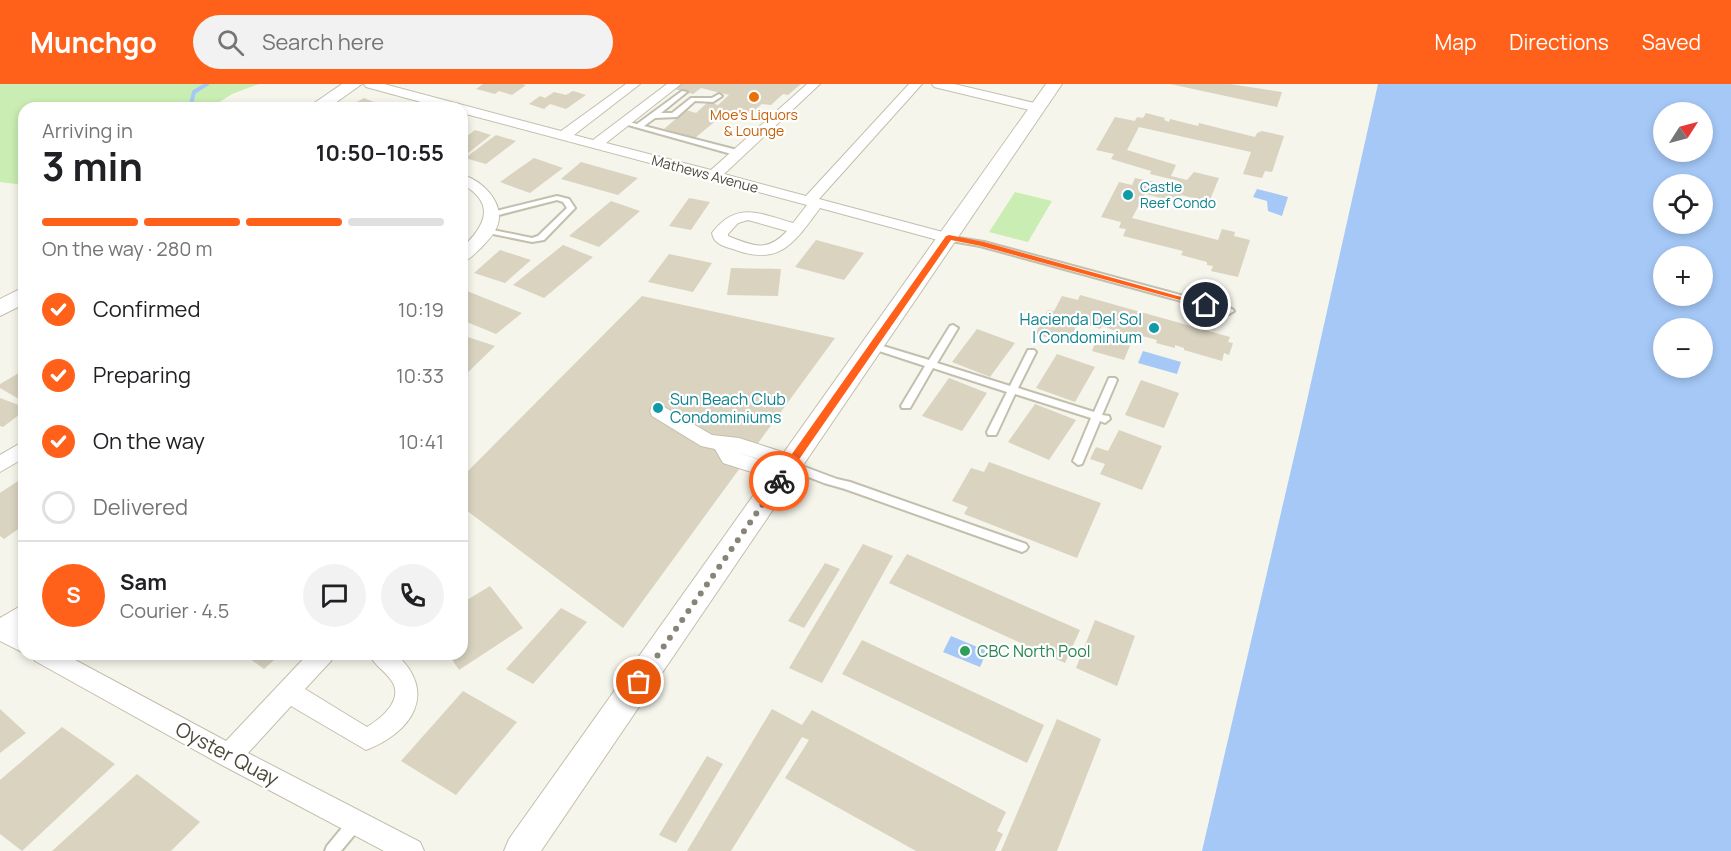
<!DOCTYPE html>
<html lang="en">
<head>
<meta charset="utf-8">
<style>
	:root { --surface:#fff; --page:#f2f2f2; --text:#202124; --muted:#757577; --line:#e0e0e0; --accent:#ff601a }
	body { margin:0; font-family:Manrope,sans-serif; background:var(--page); color:var(--text); height:100vh; display:flex; flex-direction:column; font-size:22px; white-space:nowrap }
	* { box-sizing:border-box; margin:0 }
	p { font-size:20px; color:var(--muted) }
	.icon { flex:none; width:33px; height:33px; fill:none; stroke:currentColor; stroke-width:2; stroke-linecap:round; stroke-linejoin:round }
	.map { position:relative; flex:1; overflow:hidden }
	.details { position:absolute; left:18px; top:18px; width:450px; height:558px; display:flex; flex-direction:column; background:var(--surface); border-radius:18px; box-shadow:0 3px 9px #0003 }
	.details>* { flex:none }
	.needle { width:39px; rotate:54deg }
	.buttons { position:absolute; left:1653px; top:18px; display:grid; gap:12px }
	.buttons a { display:grid; place-items:center; width:60px; height:60px; border-radius:50%; background:var(--surface); box-shadow:0 3px 9px #0003; font-size:30px }
	.pin { position:absolute; display:grid; place-items:center; width:51px; height:51px; color:#fff; margin:-26px; border:3px solid #fff; border-radius:50%; box-shadow:0 2px 6px #0007 }
	.courier { position:absolute; display:grid; place-items:center; width:60px; height:60px; margin:-30px; border:4px solid #ff601a; border-radius:50%; background:#fff; color:#222; box-shadow:0 2px 8px #0007 }
	.overview em { font-style:normal; font-weight:700 }
	.overview div { display:flex; flex-direction:column-reverse }
	.overview { display:flex; align-items:center; justify-content:space-between; height:102px; padding:0 24px }
	h1 { font-size:39px; font-weight:700; line-height:45px }
	.bar { display:grid; grid-template-columns:repeat(4,1fr); gap:9px 6px; align-content:center; height:72px; padding:0 24px }
	.bar i { height:8px; border-radius:4px; background:var(--line) }
	.bar .current { background:var(--accent) }
	.bar p { grid-column:span 4 }
	.line { display:flex; align-items:center; gap:15px; padding:0 24px; border-top:2px solid var(--line) }
	.line div { flex:1 }
	.round { display:grid; place-items:center; flex:none; width:63px; height:63px; border-radius:32px; background:var(--page) }
	ol { padding:0 24px; list-style:none }
	li { display:flex; align-items:center; gap:18px; height:66px }
	li p { margin-inline-start:auto }
	li .icon { padding:6px; border-radius:50%; background:var(--accent); color:#fff; stroke-width:4 }
	li:last-child { color:var(--muted) }
	li i { width:33px; height:33px; border:3px solid var(--line); border-radius:50% }
	header { display:flex; align-items:center; gap:36px; box-sizing:border-box; height:84px; padding:0 30px; background:var(--accent); color:#fff }
	header strong { font-size:28px }
	nav { display:flex; gap:33px; margin-inline-start:auto; font-size:21px }
	.search { width:420px; height:54px; background:var(--page); display:flex; align-items:center; gap:15px; box-sizing:border-box; padding:0 21px; border-radius:33px; color:var(--muted); font-size:22px }
	.map>svg:first-child { display:block }
</style>
</head>
<body>
<header>
<strong>Munchgo</strong>
<div class="search"><svg class="icon" aria-label="search" viewBox="0 0 24 24"><circle cx="10" cy="10" r="6"/><path d="M15 15l6 6"/></svg>Search here</div>
<nav><a>Map</a><a>Directions</a><a>Saved</a></nav>
</header>
<div class="map">
<svg width="1731" height="767" viewBox="0 0 1731 767">
	<rect width="100%" height="100%" fill="#f6f5eb"/>
	<g fill="#c9edb2">
		<polygon points="0,0 259,0 232,10 210,24 24,24 24,101 0,98"/>
		<polygon points="1015,108 1052,117 1028,158 989,148"/>
	</g>
	<g fill="#a5c8f6" fill-rule="evenodd">
		<path d="M1378,0H1731V767H1202L1301,343ZM1664,28H1702V68H1664ZM1664,100H1702V140H1664ZM1702,172V212H1664V172ZM1664,244H1702V284H1664Z"/>
		<polygon points="1257,105 1288,113 1282,132 1268,127 1267,117 1253,113"/>
		<polygon points="1143,267 1181,278 1177,290 1138,279"/>
		<polygon points="951,552 987,567 980,583 943,568"/>
	</g>
	<g fill="none" stroke-linecap="round" stroke-linejoin="round">
		<polyline stroke="#a5c8f6" stroke-width="4" points="190,24 194,8 207,0"/>
	</g>
	<g fill="#d9d3c0">
		<polygon points="483,0 522,0 526,1 512,11 499,7 495,10 476,5"/>
		<polygon points="680,0 801,0 788,11 783,10 771,21 762,20 750,30 739,27 728,38 718,35 695,54 664,45 686,26 696,29 708,18 718,21 729,11 701,4 693,10 674,5"/>
		<polygon points="1170,0 1230,0 1282,8 1277,23"/>
		<polygon points="573,7 586,11 566,25 550,20 544,25 529,20 540,12 545,14 554,8 566,11"/>
		<polygon points="364,14 381,21 376,24 346,24"/>
		<polygon points="1146,29 1165,34 1164,36 1169,38 1170,35 1198,42 1199,39 1255,53 1257,49 1262,47 1284,52 1272,88 1265,87 1262,94 1243,90 1251,68 1139,43 1127,66 1176,81 1171,92 1187,96 1194,88 1219,94 1209,118 1181,111 1179,115 1166,112 1165,115 1145,110 1132,134 1218,156 1222,145 1235,148 1234,152 1250,156 1238,193 1211,187 1213,182 1207,181 1207,178 1181,171 1183,167 1123,152 1126,145 1119,144 1121,138 1101,133 1119,98 1132,101 1135,94 1165,100 1165,97 1178,100 1179,97 1150,90 1151,87 1111,75 1114,70 1096,66 1115,33 1135,37 1137,33 1143,34"/>
		<polygon points="475,46 491,51 467,70 462,69 462,52 467,52"/>
		<polygon points="496,51 516,57 486,80 465,74"/>
		<polygon points="534,74 563,84 530,109 500,98"/>
		<polygon points="581,78 638,94 618,111 561,95"/>
		<polygon points="689,114 710,118 691,146 669,142"/>
		<polygon points="611,117 640,127 599,163 569,152"/>
		<polygon points="816,156 864,169 844,196 795,183"/>
		<polygon points="563,161 593,173 544,214 513,201"/>
		<polygon points="500,166 531,176 505,199 474,189"/>
		<polygon points="669,170 712,179 693,208 648,198"/>
		<polygon points="731,184 781,185 778,212 727,211"/>
		<polygon points="467,207 522,229 496,250 462,236 462,211"/>
		<polygon points="1080,211 1230,253 1228,258 1233,259 1229,271 1224,269 1222,277 1184,266 1184,264 1175,261 1175,264 1156,259 1157,256 1139,251 1138,255 1102,242 1100,245 1083,239 1085,236 1074,233 1070,241 1076,243 1071,253 1067,252 1063,258 1035,250 1048,226 1054,227 1062,212 1078,216"/>
		<polygon points="642,212 835,254 623,544 462,423 462,393"/>
		<polygon points="977,245 1015,259 990,293 952,278"/>
		<polygon points="1099,250 1131,259 1124,276 1092,267"/>
		<polygon points="462,251 495,262 462,294"/>
		<polygon points="1057,270 1095,283 1075,318 1036,304"/>
		<polygon points="24,286 24,318 0,304 0,300"/>
		<polygon points="949,294 987,309 962,347 922,332"/>
		<polygon points="1141,296 1179,309 1164,344 1125,331"/>
		<polygon points="0,314 24,323 24,327 3,343 0,342"/>
		<polygon points="1035,320 1076,336 1049,376 1008,358"/>
		<polygon points="1119,346 1162,362 1142,406 1100,390 1105,380 1090,375 1096,363 1108,367"/>
		<polygon points="989,378 1101,419 1077,474 964,430 968,423 952,417 971,384 984,388"/>
		<polygon points="24,393 24,441 4,455 0,452 0,409"/>
		<polygon points="863,460 893,472 822,599 789,584"/>
		<polygon points="907,470 1080,546 1065,579 889,499"/>
		<polygon points="825,479 840,485 804,544 788,537"/>
		<polygon points="490,502 523,544 459,586 448,570 462,570 462,519"/>
		<polygon points="561,524 587,538 533,600 506,585"/>
		<polygon points="1095,536 1135,552 1117,602 1076,584"/>
		<polygon points="862,556 1044,641 1027,679 842,590"/>
		<polygon points="243,570 281,570 264,585"/>
		<polygon points="463,607 517,638 456,711 401,677"/>
		<polygon points="0,625 26,649 0,669"/>
		<polygon points="772,625 802,641 812,626 1006,728 997,747 1003,750 995,767 916,767 785,694 809,656 802,653 731,767 687,767"/>
		<polygon points="1057,635 1101,655 1057,767 1001,767"/>
		<polygon points="62,643 115,680 22,767 0,750 0,696"/>
		<polygon points="707,672 723,680 676,759 659,751"/>
		<polygon points="137,690 200,738 171,767 52,767"/>
	</g>
	<g fill="none" stroke-linecap="round" stroke-linejoin="round">
		<defs>
			<g id="service">
				<polygon points="682,7 687,8 661,29 672,29 691,14 712,14 719,10 722,12 713,18 695,17 677,33 655,34 644,42 741,67 741,71 735,71 621,39 625,37 637,40"/>
				<polygon points="557,112 569,115 575,124 544,156 532,158 488,149 484,147 488,145 532,154 538,152 567,124 563,118 557,116 491,133 487,131 488,129"/>
				<polygon points="946,152 984,158 1232,225 1234,227 1229,230 980,162 946,156"/>
				<polygon points="953,241 958,244 937,279 1010,302 1028,266 1034,266 1036,268 1018,304 1094,328 1109,294 1115,294 1117,296 1102,331 1109,332 1110,335 1105,339 1100,337 1082,380 1078,381 1073,377 1091,334 1015,310 996,351 988,351 987,348 1007,308 933,284 910,324 902,324 901,322 925,282 870,264 868,262 873,259 929,276 950,242"/>
				<polygon points="789,377 837,395 850,398 1026,460 1028,463 1026,466 1022,468 845,405 824,399 785,384 784,381 785,378"/>
				<polygon points="356,731 361,733 363,738 361,743 341,767 325,767 327,762 351,733"/>
			</g>
			<g id="minor">
				<path d="M364,0H384L561,47L626,0H640L574,51L593,56L667,0H681L606,59L711,86L807,0H820L724,90L806,112L909,0H922L819,115L954,151L957,154L949,159L820,124C794,159 780,183 733,165C723,162 714,160 712,149C737,116 760,130 793,139L807,121L462,29V24H443L366,3ZM748,136L787,147C767,169 753,162 728,152V150L738,139Z"/>
				<polygon points="932,0 954,0 1043,21 1045,24 1038,28 934,3"/>
				<path d="M462,91C482,96 504,118 498,140C495,150 487,157 481,164C475,169 470,176 462,178V164C485,142 497,120 462,100Z"/>
				<polygon points="659,320 712,351 739,354 798,373 801,378 798,383 791,385 736,368 790,386 793,391 790,396 783,398 723,379 715,365 701,362 652,332 650,327 652,322"/>
				<polygon points="24,357 24,374 0,388 0,371"/>
				<polygon points="24,520 24,541 19,545 24,548 24,569 0,557 0,534"/>
				<path d="M32,570H64L226,657L308,570H334L331,577L305,605L367,643C382,634 405,615 391,596C384,586 374,581 369,570H396C439,609 411,649 366,666L291,622L248,669L420,758L424,767H384L220,680L35,577Z"/>
			</g>
			<g id="tertiary">
				<polygon points="342,0 362,0 328,24 307,24"/>
				<polygon points="1046,0 1062,0 541,767 504,767 509,755"/>
				<polygon points="24,203 24,220 0,232 0,215"/>
			</g>
		</defs>
		<use href="#service" stroke="#c3bfad" stroke-width="4"/>
		<use href="#minor" stroke="#c3bfad" stroke-width="2"/>
		<use href="#tertiary" stroke="#c3bfad" stroke-width="2"/>
		<use href="#service" fill="#fff" fill-rule="evenodd"/>
		<use href="#minor" fill="#fff" fill-rule="evenodd"/>
		<use href="#tertiary" fill="#fff" fill-rule="evenodd"/>
	</g>
	<polygon fill="#ff601a" points="949,151 984,158 1210,221 1206,223 981,162 951,156 782,400 775,400 775,394 946,152"/>
	<g fill="none" stroke-linecap="round" stroke-linejoin="round">
		<polyline stroke="#888477" stroke-width="6" stroke-dasharray="0 10.8" points="639,598 779,397"/>
	</g>
	<circle fill="#e8710a" stroke="#fff" stroke-width="2" cx="754" cy="13" r="6"/>
	<g fill="#0f9aa8" stroke="#fff" stroke-width="2">
		<circle cx="1128" cy="111" r="6"/>
		<circle cx="1154" cy="244" r="6"/>
		<circle cx="658" cy="324" r="6"/>
	</g>
	<circle fill="#2e9e5b" stroke="#fff" stroke-width="2" cx="965" cy="567" r="6"/>
	<g text-anchor="middle" stroke-width="4.5" stroke-linejoin="round" paint-order="stroke">
		<g font-size="14" fill="#c56008" stroke="#fff">
			<text x="754" y="36">Moe's Liquors<tspan x="754" dy="16">&amp; Lounge</tspan></text>
		</g>
		<g font-size="14" fill="#4c4738" stroke="#fff">
			<text transform="translate(705 90) rotate(15)" y="5">Mathews Avenue</text>
		</g>
		<g font-size="14" fill="#0d838f" stroke="#fff" text-anchor="start">
			<text x="1140" y="108">Castle<tspan x="1140" dy="16">Reef Condo</tspan></text>
		</g>
		<g font-size="16" fill="#0d838f" stroke="#fff" text-anchor="end">
			<text x="1142" y="241">Hacienda Del Sol<tspan x="1142" dy="18">I Condominium</tspan></text>
			<text x="670" y="321" text-anchor="start">Sun Beach Club<tspan x="670" dy="18">Condominiums</tspan></text>
		</g>
		<g font-size="16" fill="#27864d" stroke="#fff" text-anchor="start">
			<text x="977" y="573">CBC North Pool</text>
		</g>
		<g font-size="20" fill="#4c4738" stroke="#fff">
			<text transform="translate(227 670) rotate(28)" y="7">Oyster Quay</text>
		</g>
	</g>
</svg>
<div class="buttons">
<a><svg class="needle" viewBox="-14 -14 28 28"><path d="M0-13l5 13h-10z" fill="#e53935"/><path d="M0 13l5-13h-10z" fill="#757577"/></svg></a>
<a><svg class="icon" aria-label="locate" viewBox="0 0 24 24"><circle cx="12" cy="12" r="6"/><path d="M12 2v4M12 18v4M2 12h4M18 12h4"/></svg></a>
<a>+</a>
<a>−</a>
</div>
<div class="pin" style="left:639px;top:598px;background:#ea580c"><svg class="icon" aria-label="bag" viewBox="0 0 24 24"><path d="M5 8h14l-1 12H6zM9 8a3 3 0 0 1 6 0"/></svg></div>
<div class="pin" style="left:1206px;top:221px;background:#1f2937"><svg class="icon" aria-label="home" viewBox="0 0 24 24"><path d="M3 11l9-7 9 7M6 9v11h12V9"/></svg></div>
<div class="courier" style="left:779px;top:397px"><svg class="icon" aria-label="bike" viewBox="0 0 24 24"><circle cx="6" cy="16" r="4"/><circle cx="18" cy="16" r="4"/><path d="M6 16l4-8h5l3 8M10 8l3 8H6M13 5h3"/></svg></div>
<section class="details">
<div class="overview"><div><h1>3 min</h1><p>Arriving in</p></div><em>10:50–10:55</em></div>
<div class="bar"><i class="current"></i><i class="current"></i><i class="current"></i><i></i><p>On the way · 280 m</p></div>
<ol>
<li><svg class="icon" aria-label="check" viewBox="0 0 24 24"><path d="M5 12l5 5 9-10"/></svg>Confirmed<p>10:19</p></li>
<li><svg class="icon" aria-label="check" viewBox="0 0 24 24"><path d="M5 12l5 5 9-10"/></svg>Preparing<p>10:33</p></li>
<li><svg class="icon" aria-label="check" viewBox="0 0 24 24"><path d="M5 12l5 5 9-10"/></svg>On the way<p>10:41</p></li>
<li><i></i>Delivered</li>
</ol>
<div class="line" style="height:108px"><b class="round" style="background:var(--accent);color:#fff">S</b><div><b>Sam</b><p>Courier · 4.5</p></div><a class="round"><svg class="icon" aria-label="chat" viewBox="0 0 24 24"><path d="M4 5h16v11H9l-5 4z"/></svg></a><a class="round"><svg class="icon" aria-label="phone" viewBox="0 0 24 24"><path d="M5 4h4l2 5-3 2q2 4 5 5l2-3 5 2v4C11 20 4 13 5 4z"/></svg></a></div>
</section>
</div>
</body>
</html>
